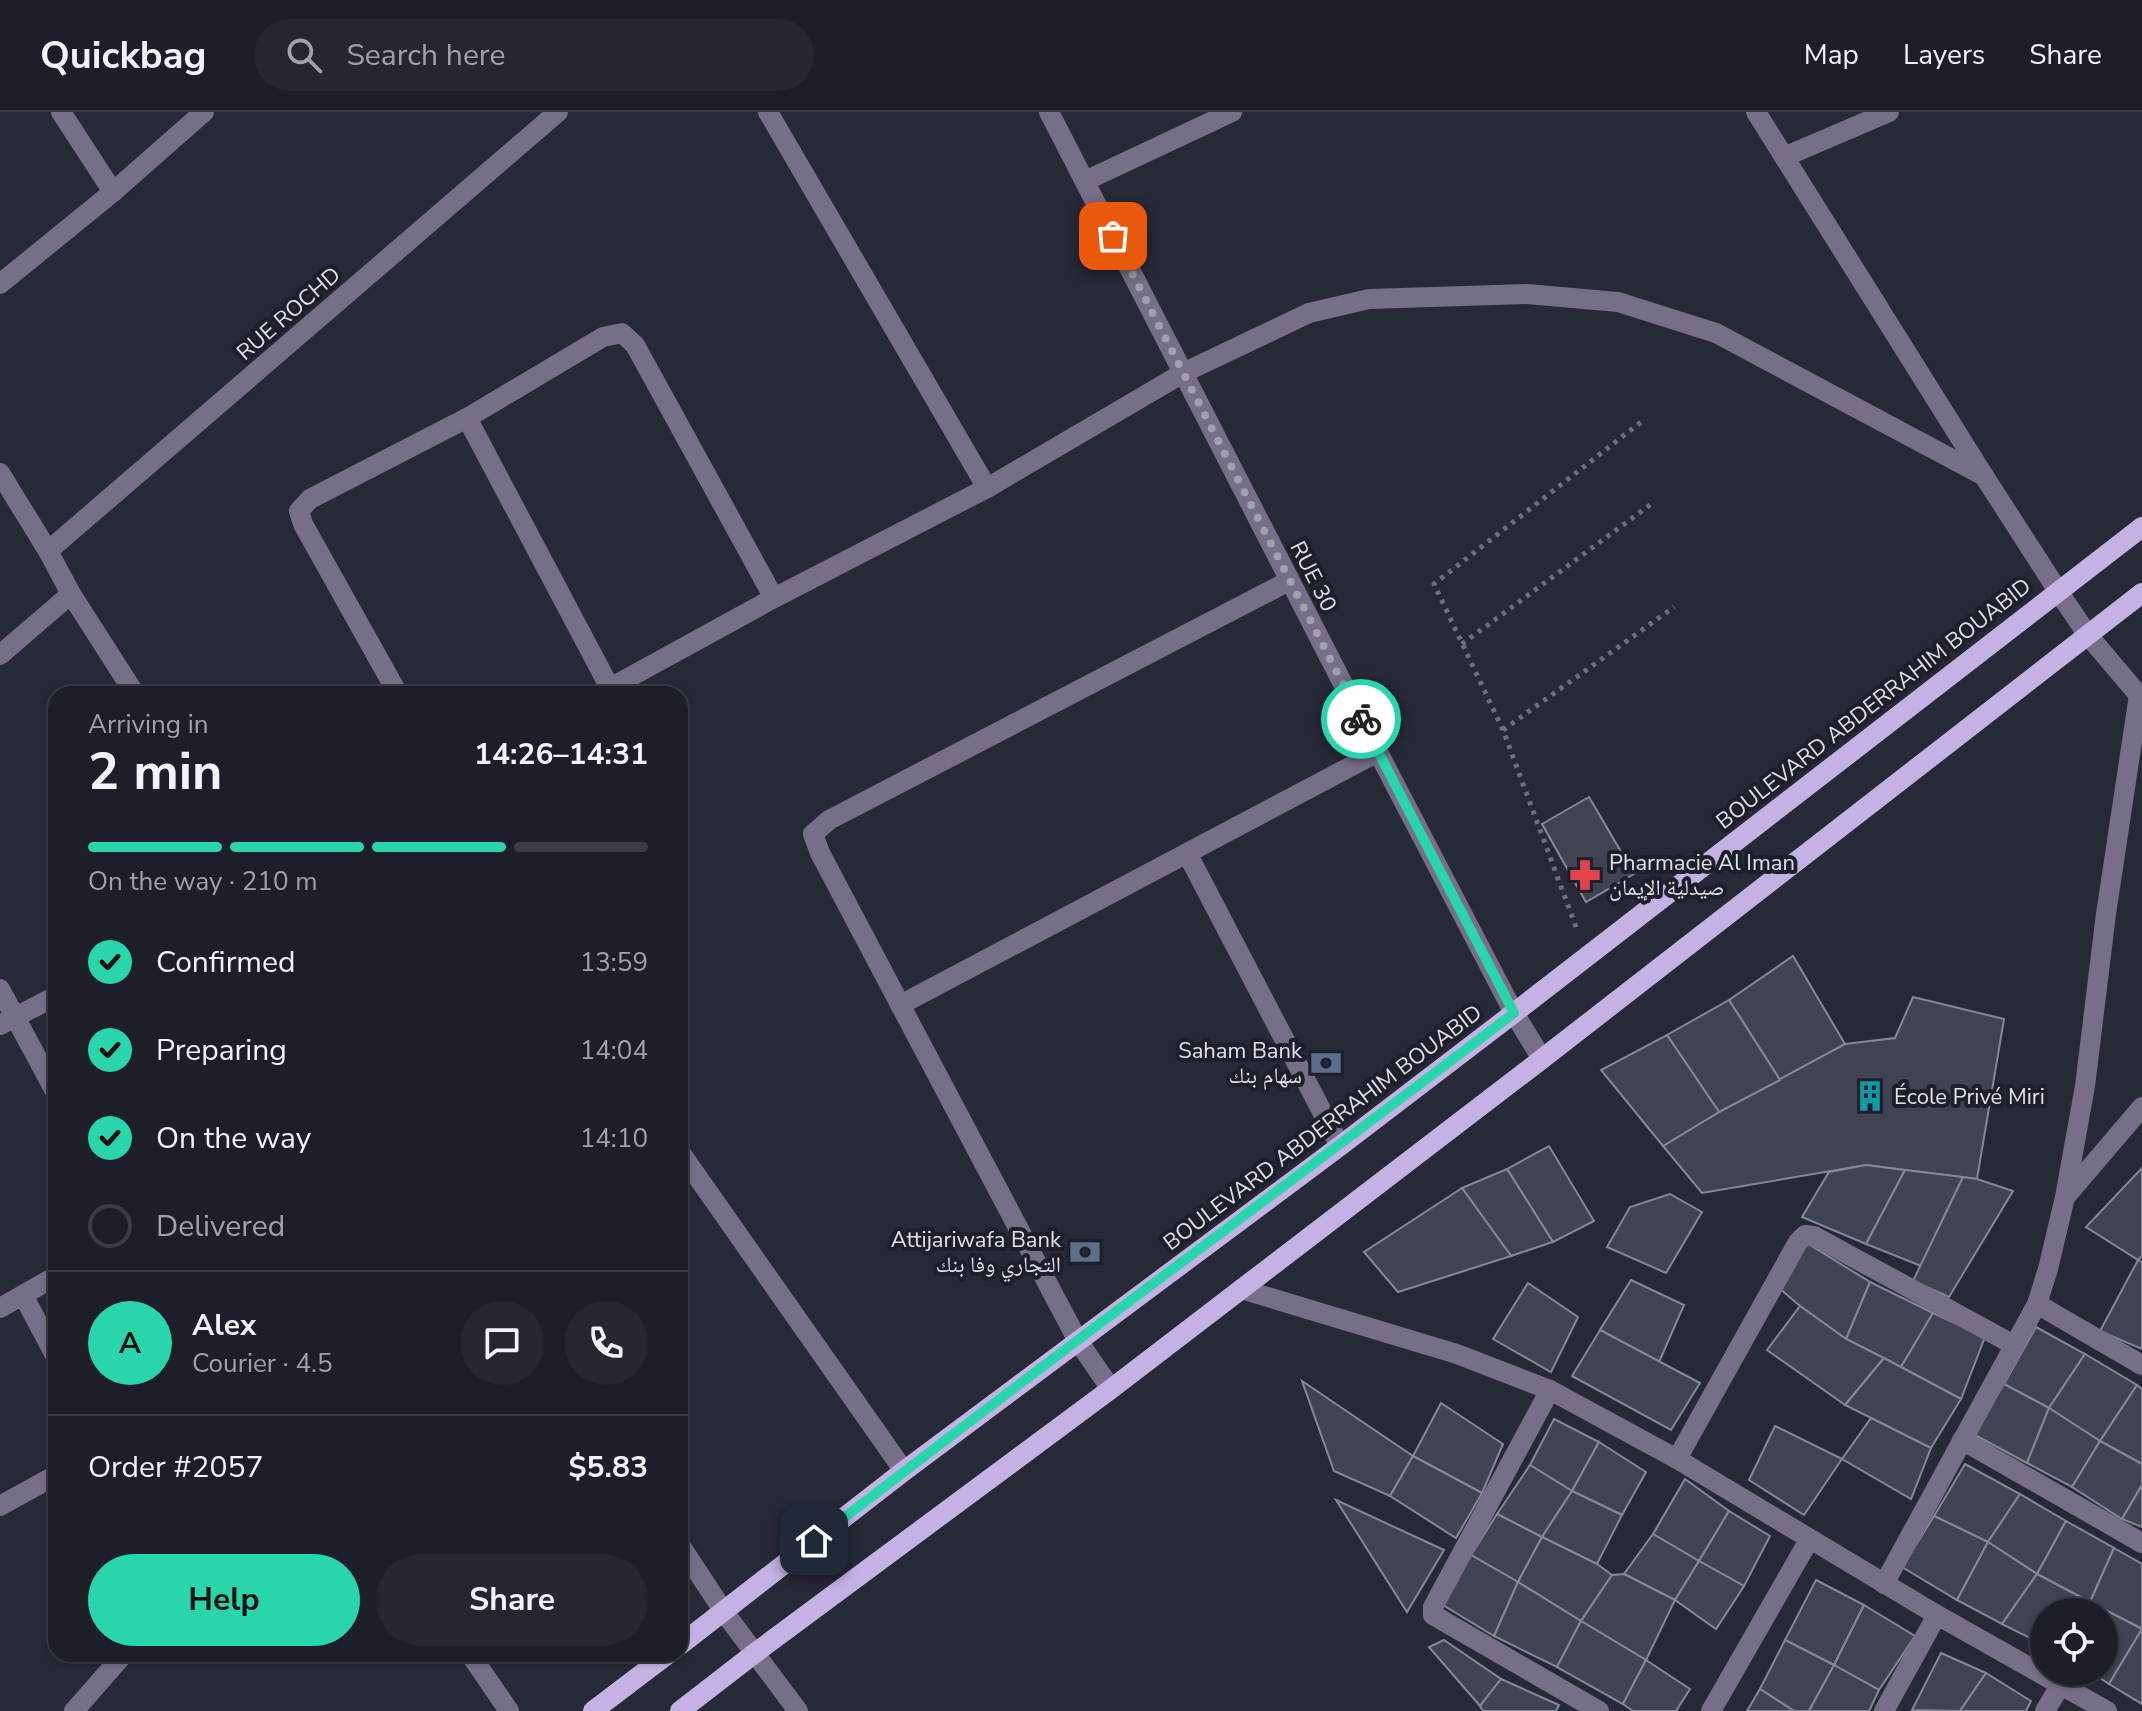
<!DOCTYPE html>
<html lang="en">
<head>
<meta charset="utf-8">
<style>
	:root { --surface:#1c1f28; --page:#252730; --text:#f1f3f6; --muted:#a0a2a8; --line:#3a3d45; --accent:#2ad5ac }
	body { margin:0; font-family:"Nunito Sans","Noto Naskh Arabic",sans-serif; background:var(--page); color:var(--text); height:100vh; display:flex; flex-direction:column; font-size:30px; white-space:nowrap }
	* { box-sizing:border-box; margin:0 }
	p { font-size:26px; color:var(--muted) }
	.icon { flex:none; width:44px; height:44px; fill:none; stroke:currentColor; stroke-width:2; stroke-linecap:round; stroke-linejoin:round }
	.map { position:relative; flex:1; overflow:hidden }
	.drawer { position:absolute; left:48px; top:574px; width:640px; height:976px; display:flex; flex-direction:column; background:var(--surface); border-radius:24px; box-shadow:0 2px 6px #0004,0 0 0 2px var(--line) }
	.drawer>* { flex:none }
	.tools { position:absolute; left:2030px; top:1486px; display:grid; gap:16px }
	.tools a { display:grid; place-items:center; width:88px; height:88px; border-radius:50%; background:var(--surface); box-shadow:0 2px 6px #0004,0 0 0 2px var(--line); font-size:40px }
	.pin { position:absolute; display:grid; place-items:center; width:68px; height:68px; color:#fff; margin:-34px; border-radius:16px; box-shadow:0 4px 12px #0006 }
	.courier { position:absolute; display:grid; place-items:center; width:80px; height:80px; margin:-40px; border:6px solid #2ad5ac; border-radius:50%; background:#fff; color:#222; box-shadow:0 2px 10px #0007 }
	.head em { font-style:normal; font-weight:700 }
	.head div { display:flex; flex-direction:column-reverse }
	.head { display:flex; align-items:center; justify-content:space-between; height:136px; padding:0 40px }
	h1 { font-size:52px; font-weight:700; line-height:60px }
	.bar { display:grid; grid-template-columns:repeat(4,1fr); gap:12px 8px; align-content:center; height:96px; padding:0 40px }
	.bar i { height:10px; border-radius:6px; background:var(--line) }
	.bar .on { background:var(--accent) }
	.bar p { grid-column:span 4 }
	.line { display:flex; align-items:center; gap:20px; padding:0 40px; border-top:2px solid var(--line) }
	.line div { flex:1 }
	.round { display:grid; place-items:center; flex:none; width:84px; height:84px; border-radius:42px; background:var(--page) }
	ol { padding:0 40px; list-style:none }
	li { display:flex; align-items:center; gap:24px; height:88px }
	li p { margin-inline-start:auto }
	li .icon { padding:8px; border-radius:50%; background:var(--accent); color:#111; stroke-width:4 }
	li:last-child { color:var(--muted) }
	li i { width:44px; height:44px; border:4px solid var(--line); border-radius:50% }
	.button { display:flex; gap:16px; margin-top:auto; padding:16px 40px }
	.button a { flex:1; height:92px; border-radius:48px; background:var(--accent); color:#111; font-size:32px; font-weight:700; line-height:92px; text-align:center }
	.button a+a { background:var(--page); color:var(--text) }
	header { display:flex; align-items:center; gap:48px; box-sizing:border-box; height:112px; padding:0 40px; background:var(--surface); border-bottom:2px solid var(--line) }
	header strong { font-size:38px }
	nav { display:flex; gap:44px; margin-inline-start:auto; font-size:28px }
	.search { width:560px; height:72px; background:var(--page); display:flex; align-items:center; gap:20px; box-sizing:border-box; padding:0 28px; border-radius:44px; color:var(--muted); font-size:30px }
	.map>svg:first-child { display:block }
</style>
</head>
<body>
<header>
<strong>Quickbag</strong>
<div class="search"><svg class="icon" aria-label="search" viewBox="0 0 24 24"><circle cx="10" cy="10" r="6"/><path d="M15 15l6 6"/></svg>Search here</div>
<nav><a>Map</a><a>Layers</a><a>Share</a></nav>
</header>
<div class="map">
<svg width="2142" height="1599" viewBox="0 0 2142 1599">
	<rect width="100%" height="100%" fill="#262936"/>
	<g fill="#404351" stroke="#858898" stroke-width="2">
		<polygon points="1589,685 1634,762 1586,790 1542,712"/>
		<polygon points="1793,844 1845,932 1780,968 1729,888"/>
		<polygon points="1913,885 2004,907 1977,1067 1866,1053 1702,1081 1663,1034 1719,1000 1845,932 1895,926"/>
		<polygon points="1729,888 1780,968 1719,1000 1667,923"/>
		<polygon points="1667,923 1719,1000 1663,1034 1601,958"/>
		<polygon points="1549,1034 1594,1109 1553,1130 1507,1057"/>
		<polygon points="1866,1053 1905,1058 1866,1132 1802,1105 1829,1060"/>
		<polygon points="2142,1056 2142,1144 2138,1148 2086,1115"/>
		<polygon points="1507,1057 1553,1130 1511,1144 1462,1076"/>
		<polygon points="1905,1058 1963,1065 1921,1154 1866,1132"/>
		<polygon points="1963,1065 1977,1067 2013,1079 1949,1185 1913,1169"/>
		<polygon points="1462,1076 1511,1144 1398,1180 1364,1140"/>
		<polygon points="1670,1082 1702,1100 1666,1161 1607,1135 1630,1095"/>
		<polygon points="1805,1130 1870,1170 1846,1227 1800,1194 1779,1176"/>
		<polygon points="2138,1148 2142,1150 2142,1237 2100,1219"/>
		<polygon points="1631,1168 1684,1193 1659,1250 1600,1218"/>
		<polygon points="1870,1170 1933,1201 1901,1255 1846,1227"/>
		<polygon points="1528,1171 1578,1205 1551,1260 1493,1227"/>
		<polygon points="1800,1194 1846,1227 1884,1246 1845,1293 1767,1238"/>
		<polygon points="1933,1201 1985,1225 1961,1287 1901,1255"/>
		<polygon points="2036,1215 2085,1242 2049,1296 2004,1272"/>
		<polygon points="1600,1218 1700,1271 1671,1318 1572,1264"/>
		<polygon points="2085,1242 2137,1273 2100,1329 2049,1296"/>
		<polygon points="1884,1246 1961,1287 1931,1336 1845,1293"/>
		<polygon points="1302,1269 1413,1344 1390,1384 1334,1359"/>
		<polygon points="2004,1272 2049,1296 2027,1351 1973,1322"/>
		<polygon points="2137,1273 2142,1277 2142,1352 2100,1329"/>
		<polygon points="1441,1291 1503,1332 1482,1381 1413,1344"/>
		<polygon points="2049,1296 2100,1329 2072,1375 2027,1351"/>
		<polygon points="1871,1306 1931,1336 1911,1387 1842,1347"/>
		<polygon points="1554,1307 1599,1330 1572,1379 1530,1353"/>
		<polygon points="1775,1314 1842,1347 1804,1403 1749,1368"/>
		<polygon points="2100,1329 2142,1352 2142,1373 2122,1407 2072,1375"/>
		<polygon points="1599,1330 1646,1360 1622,1403 1572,1379"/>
		<polygon points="1413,1344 1482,1381 1456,1426 1390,1384"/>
		<polygon points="1965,1352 2020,1382 1988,1430 1934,1404"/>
		<polygon points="1530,1353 1572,1379 1542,1425 1497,1402"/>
		<polygon points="1685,1367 1729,1399 1699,1449 1653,1422"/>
		<polygon points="2142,1373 2142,1415 2122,1407"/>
		<polygon points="1572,1379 1622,1403 1597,1452 1542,1425"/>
		<polygon points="2020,1382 2066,1409 2037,1462 1988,1430"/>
		<polygon points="1336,1388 1444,1438 1407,1500"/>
		<polygon points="1729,1399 1770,1424 1744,1474 1699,1449"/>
		<polygon points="1497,1402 1542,1425 1518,1470 1471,1443"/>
		<polygon points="1934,1404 1988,1430 1957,1488 1902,1455"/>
		<polygon points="2066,1409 2114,1436 2090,1490 2037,1462"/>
		<polygon points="1653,1422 1699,1449 1675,1488 1624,1462"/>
		<polygon points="1542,1425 1597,1452 1612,1463 1581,1509 1518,1470"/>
		<polygon points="1988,1430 2037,1462 2002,1512 1957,1488"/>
		<polygon points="2114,1436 2142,1452 2142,1517 2090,1490"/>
		<polygon points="1471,1443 1518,1470 1494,1524 1438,1490"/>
		<polygon points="1699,1449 1744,1474 1716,1517 1675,1488"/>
		<polygon points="1624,1462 1675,1488 1646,1548 1581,1509 1612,1463"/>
		<polygon points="2037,1462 2090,1490 2081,1500 2044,1500 2044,1533 2002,1512"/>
		<polygon points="1816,1468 1864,1493 1834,1553 1785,1528"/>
		<polygon points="1518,1470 1581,1509 1557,1555 1494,1524"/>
		<polygon points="2090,1490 2142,1517 2109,1572 2091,1560 2104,1560 2104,1500 2081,1500"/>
		<polygon points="1864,1493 1915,1524 1879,1578 1834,1553"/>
		<polygon points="1581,1509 1646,1548 1623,1592 1557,1555"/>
		<polygon points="2142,1517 2142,1592 2109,1572"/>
		<polygon points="1444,1528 1501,1567 1480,1594 1429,1535"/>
		<polygon points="1785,1528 1834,1553 1809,1599 1794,1599 1760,1577"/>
		<polygon points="1941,1541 1986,1561 1960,1599 1912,1598"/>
		<polygon points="1646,1548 1690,1577 1676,1599 1633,1599 1623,1592"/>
		<polygon points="1834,1553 1879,1578 1869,1599 1809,1599"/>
		<polygon points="1986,1561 2031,1589 2026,1599 1960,1599"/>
		<polygon points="1501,1567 1559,1593 1556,1599 1483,1599 1480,1594"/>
		<polygon points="1760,1577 1794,1599 1747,1599"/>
	</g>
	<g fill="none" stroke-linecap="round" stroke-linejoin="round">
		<g stroke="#6d6f7a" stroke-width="5" stroke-dasharray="4 6" stroke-linecap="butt">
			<polyline points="1462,532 1654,390"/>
			<polyline points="1503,618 1674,495"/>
			<polyline points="1576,815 1503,618 1434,472 1641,310"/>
		</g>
		<g stroke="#776e87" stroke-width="20">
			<polyline points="61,0 113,80"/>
			<polyline points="768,0 987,376"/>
			<polyline points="1049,0 1378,640 1514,901 1542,947"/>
			<polyline points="1756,0 1984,364 2058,479 2087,522 2142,587"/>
			<polyline points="1784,45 1889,0"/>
			<polyline points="1085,69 1232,0"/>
			<polyline points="0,172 113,80 204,0"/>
			<polyline points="467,306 610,576"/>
			<polyline points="0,361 48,439 71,482 135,582"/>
			<polyline points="48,439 558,0"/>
			<polyline points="0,543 71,482"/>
			<polyline points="398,582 303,412 299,399 310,387 467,306 603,225 622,221 635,233 774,486"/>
			<polyline points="599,582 774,486 987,376 1183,261 1309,201 1369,187 1527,182 1618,190 1716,221 1984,364"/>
			<polyline points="1187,741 1340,1034"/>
			<polyline points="0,877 56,981"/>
			<polyline points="900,893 1378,640"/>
			<polyline points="0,913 56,884"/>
			<polyline points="680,1040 904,1359"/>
			<polyline points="2067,1083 2142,995"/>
			<polyline points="1241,1177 1457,1242 1550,1278 1677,1347 1937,1503 2107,1599"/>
			<polyline points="23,1183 56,1245"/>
			<polyline points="2037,1192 2142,1253"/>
			<polyline points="0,1196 56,1164"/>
			<polyline points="1111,1277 1078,1229 820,741 813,722 829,708 1289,469"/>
			<polyline points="1550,1278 1433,1495 1433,1503 1599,1599"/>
			<polyline points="1962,1328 2142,1431"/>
			<polyline points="1677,1347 1798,1130 1805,1123 1814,1124 2014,1233"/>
			<polyline points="0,1394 56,1363"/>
			<polyline points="680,1433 724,1500 798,1599"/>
			<polyline points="1884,1472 2037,1192 2048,1157 2065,1085 2085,974 2106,802 2139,583"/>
			<polyline points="470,1542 509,1599"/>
			<polyline points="74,1599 124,1542"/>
			<polyline points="1711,1599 1809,1428"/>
			<polyline points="1884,1599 1937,1503"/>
			<polyline points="2045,1599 2060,1574"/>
		</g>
		<g stroke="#c5b2e5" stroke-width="20">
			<polyline points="680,1533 904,1359 1340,1034 1514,901 2142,415"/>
			<polyline points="593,1599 668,1542"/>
			<polyline points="680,1599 755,1541 1111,1277 1542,947 2142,481"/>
		</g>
	</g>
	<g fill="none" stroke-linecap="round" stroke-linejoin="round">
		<polyline stroke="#9fa1ab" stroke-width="8" stroke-dasharray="0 14.4" points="1113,124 1361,607"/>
		<path stroke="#2ad5ac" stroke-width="10" d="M814,1429C1044,1250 1281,1078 1514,901L1361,607"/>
	</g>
	<defs>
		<symbol id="pharmacy-bare" viewBox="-9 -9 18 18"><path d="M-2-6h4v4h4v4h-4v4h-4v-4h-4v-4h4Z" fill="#e0444e" stroke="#1d1f2b" stroke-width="2.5" paint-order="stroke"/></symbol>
		<symbol id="bank-bare" viewBox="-9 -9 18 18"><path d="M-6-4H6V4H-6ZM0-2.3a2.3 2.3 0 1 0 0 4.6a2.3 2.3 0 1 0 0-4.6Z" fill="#5c6f8a" stroke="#1d1f2b" stroke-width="2.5" paint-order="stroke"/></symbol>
		<symbol id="building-bare" viewBox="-9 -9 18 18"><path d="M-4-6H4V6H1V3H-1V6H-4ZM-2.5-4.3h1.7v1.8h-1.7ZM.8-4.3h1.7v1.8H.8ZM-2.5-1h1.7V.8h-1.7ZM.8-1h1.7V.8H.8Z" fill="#0f9aa8" stroke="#1d1f2b" stroke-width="2.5" paint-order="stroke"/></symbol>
	</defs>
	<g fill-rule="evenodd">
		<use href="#pharmacy-bare" x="1563" y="741" width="44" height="44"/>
		<use href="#bank-bare" x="1304" y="929" width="44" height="44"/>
		<use href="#building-bare" x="1848" y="962" width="44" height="44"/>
		<use href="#bank-bare" x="1063" y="1118" width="44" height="44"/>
	</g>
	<g text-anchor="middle" stroke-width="8" stroke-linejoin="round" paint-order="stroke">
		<g font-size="22" fill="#e0e2ea" stroke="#1d1f2b">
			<text transform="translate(288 201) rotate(-41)" y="8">RUE ROCHD</text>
			<text transform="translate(1314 464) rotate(63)" y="8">RUE 30</text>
			<text transform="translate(1873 591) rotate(-38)" y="8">BOULEVARD ABDERRAHIM BOUABID</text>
			<text transform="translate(1322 1015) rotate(-37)" y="8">BOULEVARD ABDERRAHIM BOUABID</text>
		</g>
		<g font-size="22" fill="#e0e2ea" stroke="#1d1f2b" text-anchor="start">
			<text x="1609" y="758">Pharmacie Al Iman<tspan x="1609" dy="25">صيدلية الإيمان</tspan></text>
			<text x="1302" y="946" text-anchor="end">Saham Bank<tspan x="1302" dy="25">سهام بنك</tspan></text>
			<text x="1894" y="992">École Privé Miri</text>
			<text x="1061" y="1135" text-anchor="end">Attijariwafa Bank<tspan x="1061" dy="25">التجاري وفا بنك</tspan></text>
		</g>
	</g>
</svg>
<div class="tools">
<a><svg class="icon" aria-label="locate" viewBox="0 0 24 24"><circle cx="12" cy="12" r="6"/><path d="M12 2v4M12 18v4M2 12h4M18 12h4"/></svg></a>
</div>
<div class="pin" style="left:1113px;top:124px;background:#ea580c"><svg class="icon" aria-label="bag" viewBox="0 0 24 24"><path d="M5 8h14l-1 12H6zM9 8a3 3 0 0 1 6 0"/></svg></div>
<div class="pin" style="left:814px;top:1429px;background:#1f2937"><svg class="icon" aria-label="home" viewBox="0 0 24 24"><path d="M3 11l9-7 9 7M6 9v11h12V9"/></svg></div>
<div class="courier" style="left:1361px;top:607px"><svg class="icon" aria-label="bike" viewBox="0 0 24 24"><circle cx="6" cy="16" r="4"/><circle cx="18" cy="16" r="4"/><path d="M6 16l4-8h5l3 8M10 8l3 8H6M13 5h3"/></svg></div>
<section class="drawer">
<div class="head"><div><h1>2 min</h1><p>Arriving in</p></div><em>14:26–14:31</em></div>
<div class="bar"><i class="on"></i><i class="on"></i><i class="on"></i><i></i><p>On the way · 210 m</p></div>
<ol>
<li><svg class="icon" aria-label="check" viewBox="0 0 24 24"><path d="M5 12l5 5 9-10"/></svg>Confirmed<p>13:59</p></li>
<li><svg class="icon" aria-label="check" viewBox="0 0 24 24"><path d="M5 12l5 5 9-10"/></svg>Preparing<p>14:04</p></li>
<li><svg class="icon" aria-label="check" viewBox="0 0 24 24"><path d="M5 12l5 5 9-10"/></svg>On the way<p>14:10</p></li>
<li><i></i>Delivered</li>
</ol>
<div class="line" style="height:144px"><b class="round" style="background:var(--accent);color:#111">A</b><div><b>Alex</b><p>Courier · 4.5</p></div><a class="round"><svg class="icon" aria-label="chat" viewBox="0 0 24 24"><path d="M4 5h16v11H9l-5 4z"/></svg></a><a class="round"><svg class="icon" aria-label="phone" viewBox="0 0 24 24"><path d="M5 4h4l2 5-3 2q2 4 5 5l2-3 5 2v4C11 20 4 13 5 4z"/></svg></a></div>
<div class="line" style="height:104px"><div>Order #2057</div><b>$5.83</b></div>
<div class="button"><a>Help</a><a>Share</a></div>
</section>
</div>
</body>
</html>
